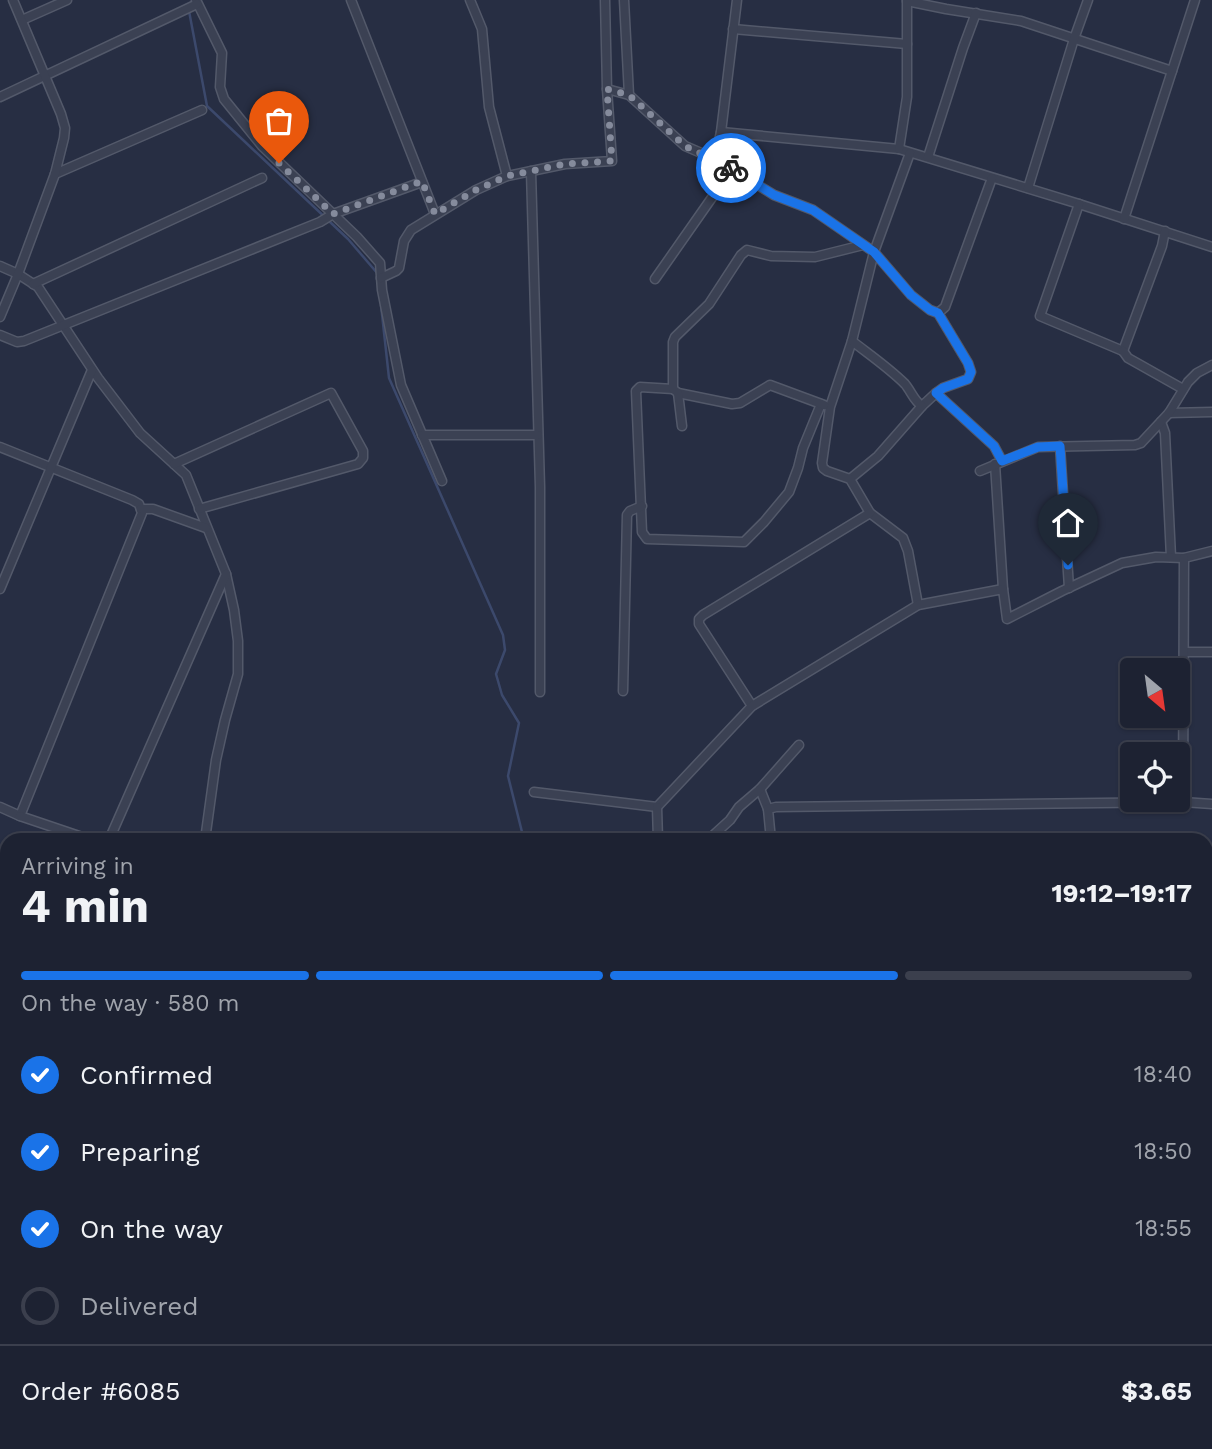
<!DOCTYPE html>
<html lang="en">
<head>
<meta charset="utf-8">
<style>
	:root { --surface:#1d2232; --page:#252a3a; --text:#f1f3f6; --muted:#a0a4ac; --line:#3b3f4d; --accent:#1a73e8 }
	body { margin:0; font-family:"Work Sans",sans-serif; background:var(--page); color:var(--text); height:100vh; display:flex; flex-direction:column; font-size:26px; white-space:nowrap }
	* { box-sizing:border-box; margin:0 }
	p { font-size:23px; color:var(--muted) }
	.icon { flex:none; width:38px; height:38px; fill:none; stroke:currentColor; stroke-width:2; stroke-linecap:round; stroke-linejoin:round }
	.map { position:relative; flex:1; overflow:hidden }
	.drawer { position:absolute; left:0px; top:833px; width:1213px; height:616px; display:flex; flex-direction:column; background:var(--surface); border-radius:21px 21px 0 0; box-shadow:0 2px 5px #0004,0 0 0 2px var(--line) }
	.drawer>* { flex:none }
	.needle { width:46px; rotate:151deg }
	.controls { position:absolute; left:1120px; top:658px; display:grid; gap:14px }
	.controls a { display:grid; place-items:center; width:70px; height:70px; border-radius:7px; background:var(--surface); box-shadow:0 2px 5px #0004,0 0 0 2px var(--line); font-size:35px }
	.pin { position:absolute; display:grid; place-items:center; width:60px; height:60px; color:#fff; margin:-72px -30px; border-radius:50% 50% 50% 0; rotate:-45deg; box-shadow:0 0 7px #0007 }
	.pin .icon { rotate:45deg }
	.courier { position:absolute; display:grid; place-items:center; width:70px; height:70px; margin:-35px; border:5px solid #1a73e8; border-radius:50%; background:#fff; color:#222; box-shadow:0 2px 9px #0007 }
	.headline em { font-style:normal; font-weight:700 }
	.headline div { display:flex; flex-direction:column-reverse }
	.headline { display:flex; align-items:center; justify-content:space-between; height:119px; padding:0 21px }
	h1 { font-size:46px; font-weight:700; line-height:52px }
	.bar { display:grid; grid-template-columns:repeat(4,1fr); gap:10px 7px; align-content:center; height:84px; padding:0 21px }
	.bar i { height:9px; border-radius:5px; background:var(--line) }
	.bar .current { background:var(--accent) }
	.bar p { grid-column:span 4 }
	.line { display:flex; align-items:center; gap:18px; padding:0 21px; border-top:2px solid var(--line) }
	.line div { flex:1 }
	ol { padding:0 21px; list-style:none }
	li { display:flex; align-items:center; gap:21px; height:77px }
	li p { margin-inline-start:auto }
	li .icon { padding:7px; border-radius:50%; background:var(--accent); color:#fff; stroke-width:4 }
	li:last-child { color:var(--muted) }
	li i { width:38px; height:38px; border:4px solid var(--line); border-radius:50% }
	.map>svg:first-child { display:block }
</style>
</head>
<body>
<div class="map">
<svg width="1212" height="1449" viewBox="0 0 1212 1449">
	<rect width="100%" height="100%" fill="#272e43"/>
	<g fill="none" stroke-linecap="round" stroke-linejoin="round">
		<g stroke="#3c496c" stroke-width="2.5">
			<polyline points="189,11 207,106 348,239 378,274"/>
			<polyline points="381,305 389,378 503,635 505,650 496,674 502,695 519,723 508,776 524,840"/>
			<polyline points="641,1449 643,1442"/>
		</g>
		<defs>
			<g id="minor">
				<polyline points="196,0 222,53 220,87 224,99 262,146 357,237 380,263 382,290 401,385 442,481"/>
				<polyline points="351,0 435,214"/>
				<polyline points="470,0 482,29 489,107 507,176"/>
				<polyline points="624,0 629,95"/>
				<polyline points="907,1 946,9 1021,21 1172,71"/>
				<polyline points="22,20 67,0"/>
				<polyline points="733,29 907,44"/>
				<polyline points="607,89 629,95 685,146 715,159 774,195 813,210 874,252 911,295 930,310 938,313 968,363 971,372 968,379 943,388 936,393 922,406 878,456 850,479"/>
				<polyline points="0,97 197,4"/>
				<polyline points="721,132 899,149 1079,204 1212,247"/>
				<polyline points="899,149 907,97 907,0"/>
				<polyline points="910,153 874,252 852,341 830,407 822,463 823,468 827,471 850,479 870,513 903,538 908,551 918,605"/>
				<polyline points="928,157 963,48 976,13"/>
				<polyline points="715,159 721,132 737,0"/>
				<polyline points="531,171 540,487 540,692"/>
				<polyline points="55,174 202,110"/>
				<polyline points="1028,188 1074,39 1088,0"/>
				<polyline points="1079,204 1040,316 1123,351 1162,246 1165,231"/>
				<polyline points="1124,219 1195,0"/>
				<polyline points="0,266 18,274 38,287 98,378 140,433 186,475 226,574 234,610 238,641 238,674 225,720 216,760 205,840"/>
				<polyline points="381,278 396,271 399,268 404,241 411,230 476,190 507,176 565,164 612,161 607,89 605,0"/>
				<polyline points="655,279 732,169"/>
				<polyline points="33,284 262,178"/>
				<polyline points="938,313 945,307 992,178"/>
				<polyline points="0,317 18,274 55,174 64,138 65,128 61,114 13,0"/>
				<polyline points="0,335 17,342 24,341 320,222 333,214 422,182"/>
				<path d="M852,341C870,355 889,368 905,384C911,391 914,401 922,406"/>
				<polyline points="1123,351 1128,358 1183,389"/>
				<polyline points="673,389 640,387 636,391 642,532 647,539 744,542 764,522 789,492 798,468 803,448 821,404"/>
				<polyline points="678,393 732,404 740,403 770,385 824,405"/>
				<polyline points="936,393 994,446 1002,461"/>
				<polyline points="1169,413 1212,412"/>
				<polyline points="1161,422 1165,433 1171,557"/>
				<polyline points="682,426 678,393 673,389 673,342 675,337 709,304 741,255 747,250 771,256 815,257 863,245"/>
				<polyline points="422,435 538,435"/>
				<polyline points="1060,446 1069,588"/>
				<polyline points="0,447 132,500 139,504 142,513 20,816 0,807"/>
				<polyline points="174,464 331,393 363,451 363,458 358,464 199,509"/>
				<polyline points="995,464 1003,589"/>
				<polyline points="980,471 1038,447 1135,445 1141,443 1169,413 1188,382 1197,373 1212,365"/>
				<polyline points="141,509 153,509 206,528"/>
				<polyline points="0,589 92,370"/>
				<polyline points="1184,652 1212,652"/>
				<polyline points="623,691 627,515 630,511 642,506"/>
				<polyline points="752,706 699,624 699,619 703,615 870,513"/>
				<polyline points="760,789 768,809"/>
				<polyline points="534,792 657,807 752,706 918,605 1003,589 1007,619 1062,591 1122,563 1156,557 1184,558 1212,551"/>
				<polyline points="1183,802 1184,558"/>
				<polyline points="657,807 658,840"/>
				<polyline points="20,816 91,840"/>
				<polyline points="109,840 226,574"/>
				<polyline points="708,840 730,820 739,807 760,789 799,745"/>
				<polyline points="771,840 768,809 776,807 1183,802 1212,804"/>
				<polyline points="1206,907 1212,907"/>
				<polyline points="1206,1103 1212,1095"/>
				<polyline points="1206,1202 1212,1196"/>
				<polyline points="1206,1311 1212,1313"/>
				<polyline points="1206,1424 1212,1425"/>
				<polyline points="1044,1449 1044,1442"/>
			</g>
		</defs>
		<use href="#minor" stroke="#53596a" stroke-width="11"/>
		<use href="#minor" stroke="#3b4153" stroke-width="8"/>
	</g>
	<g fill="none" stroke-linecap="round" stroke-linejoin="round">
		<polyline stroke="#858b9c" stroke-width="7" stroke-dasharray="0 12.6" points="279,163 333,214 422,181 435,214 476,190 507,176 565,164 612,161 607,89 629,95 685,146 731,168"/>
		<polyline stroke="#1a73e8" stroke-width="9" points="731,168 774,195 813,210 874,252 911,295 930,310 938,313 968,363 971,372 968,379 943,388 936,393 994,446 1002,461 1038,447 1060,446 1068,565"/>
	</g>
</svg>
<div class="controls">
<a><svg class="needle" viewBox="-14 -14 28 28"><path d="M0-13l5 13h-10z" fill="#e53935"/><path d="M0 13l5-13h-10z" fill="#a0a4ac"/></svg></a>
<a><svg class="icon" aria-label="locate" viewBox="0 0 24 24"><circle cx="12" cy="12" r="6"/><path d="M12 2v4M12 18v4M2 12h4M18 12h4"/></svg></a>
</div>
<div class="pin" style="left:279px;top:163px;background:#ea580c"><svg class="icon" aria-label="bag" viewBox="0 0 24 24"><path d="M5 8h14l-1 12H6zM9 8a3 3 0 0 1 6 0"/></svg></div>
<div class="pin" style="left:1068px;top:565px;background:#1f2937"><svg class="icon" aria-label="home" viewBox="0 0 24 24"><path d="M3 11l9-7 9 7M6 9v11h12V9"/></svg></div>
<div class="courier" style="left:731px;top:168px"><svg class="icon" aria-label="bike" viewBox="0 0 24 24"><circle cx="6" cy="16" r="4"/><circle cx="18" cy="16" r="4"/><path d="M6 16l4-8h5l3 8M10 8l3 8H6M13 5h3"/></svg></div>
<section class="drawer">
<div class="headline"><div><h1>4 min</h1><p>Arriving in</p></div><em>19:12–19:17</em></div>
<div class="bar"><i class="current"></i><i class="current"></i><i class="current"></i><i></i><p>On the way · 580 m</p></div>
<ol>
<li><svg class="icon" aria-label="check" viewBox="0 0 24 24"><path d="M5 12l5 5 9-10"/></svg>Confirmed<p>18:40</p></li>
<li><svg class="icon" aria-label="check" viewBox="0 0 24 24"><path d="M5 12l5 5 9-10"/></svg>Preparing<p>18:50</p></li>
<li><svg class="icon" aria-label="check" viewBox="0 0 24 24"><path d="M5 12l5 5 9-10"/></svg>On the way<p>18:55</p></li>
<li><i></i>Delivered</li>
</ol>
<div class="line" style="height:91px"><div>Order #6085</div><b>$3.65</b></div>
</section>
</div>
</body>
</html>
